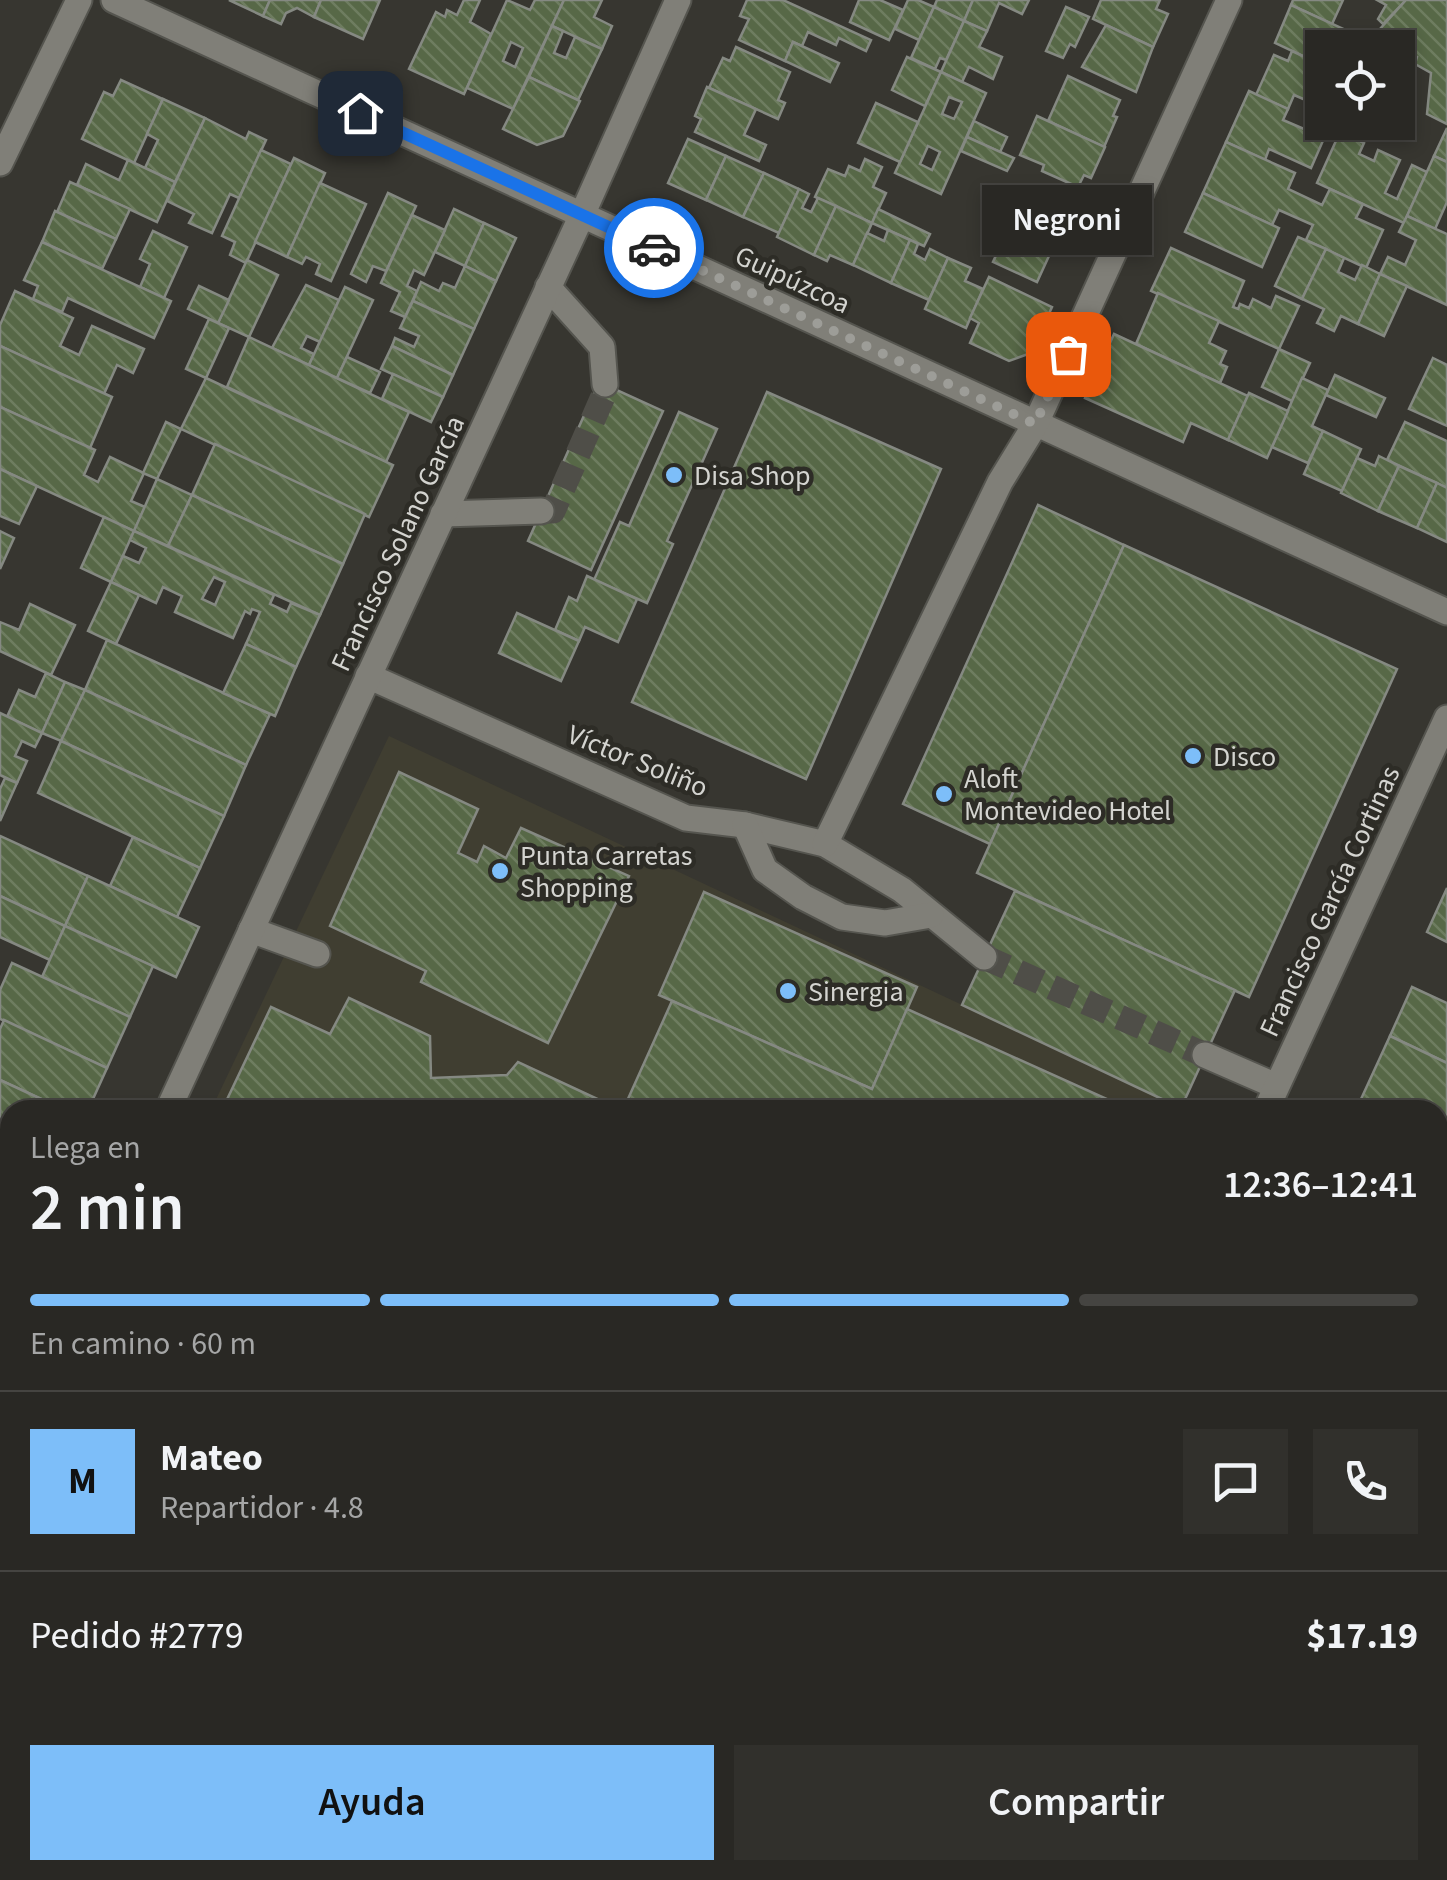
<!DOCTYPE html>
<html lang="es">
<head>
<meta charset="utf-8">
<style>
	:root { --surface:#292824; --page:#31302c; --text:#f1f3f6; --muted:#a5a6a6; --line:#454441; --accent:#7dbef9 }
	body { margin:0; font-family:"Source Sans 3",sans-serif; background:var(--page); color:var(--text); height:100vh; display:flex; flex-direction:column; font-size:38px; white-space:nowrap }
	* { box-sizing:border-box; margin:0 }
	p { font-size:32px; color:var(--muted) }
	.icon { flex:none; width:55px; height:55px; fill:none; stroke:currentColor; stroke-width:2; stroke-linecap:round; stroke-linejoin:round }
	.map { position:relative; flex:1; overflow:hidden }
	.sheet { position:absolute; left:0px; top:1100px; width:1448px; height:780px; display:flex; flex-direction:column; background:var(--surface); border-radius:30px 30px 0 0; box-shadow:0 5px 15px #0003,0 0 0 2px var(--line) }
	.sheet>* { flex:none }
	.buttons { position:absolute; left:1305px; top:30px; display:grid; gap:20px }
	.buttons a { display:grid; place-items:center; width:110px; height:110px; border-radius:0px; background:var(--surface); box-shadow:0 5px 15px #0003,0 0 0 2px var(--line); font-size:50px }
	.pin { position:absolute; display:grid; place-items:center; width:85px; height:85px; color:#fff; margin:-42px; border-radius:20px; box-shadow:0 5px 15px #0006 }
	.courier { position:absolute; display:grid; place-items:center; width:100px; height:100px; margin:-50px; border:8px solid #1a73e8; border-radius:50%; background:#fff; color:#222; box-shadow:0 2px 12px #0007 }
	.bubble { position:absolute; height:70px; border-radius:0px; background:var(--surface); box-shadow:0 5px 15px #0003,0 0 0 2px var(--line); font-size:32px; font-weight:600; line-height:70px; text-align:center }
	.headline em { font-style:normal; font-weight:600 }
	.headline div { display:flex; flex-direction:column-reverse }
	.headline { display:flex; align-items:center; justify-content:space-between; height:170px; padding:0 30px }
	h1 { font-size:65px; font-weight:600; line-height:75px }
	.bar { display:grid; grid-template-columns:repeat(4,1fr); gap:15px 10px; align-content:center; height:120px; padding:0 30px }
	.bar i { height:12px; border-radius:8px; background:var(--line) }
	.bar .on { background:var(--accent) }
	.bar p { grid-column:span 4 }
	.line { display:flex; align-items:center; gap:25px; padding:0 30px; border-top:2px solid var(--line) }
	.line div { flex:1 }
	.round { display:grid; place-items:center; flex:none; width:105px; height:105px; border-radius:0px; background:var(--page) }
	.primary-button { display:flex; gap:20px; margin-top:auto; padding:20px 30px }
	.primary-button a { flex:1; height:115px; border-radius:0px; background:var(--accent); color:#111; font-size:40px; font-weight:600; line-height:115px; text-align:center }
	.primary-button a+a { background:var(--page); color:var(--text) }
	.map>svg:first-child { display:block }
</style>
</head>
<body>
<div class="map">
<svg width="1447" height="1880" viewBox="0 0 1447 1880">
	<defs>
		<pattern id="grass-tufts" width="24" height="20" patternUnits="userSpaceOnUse" patternTransform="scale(2.5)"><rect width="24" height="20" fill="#5d4035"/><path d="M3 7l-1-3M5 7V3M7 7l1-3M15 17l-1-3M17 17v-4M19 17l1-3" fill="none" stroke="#735b51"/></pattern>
		<pattern id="building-back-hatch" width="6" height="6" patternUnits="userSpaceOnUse" patternTransform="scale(2.5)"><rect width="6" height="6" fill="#576847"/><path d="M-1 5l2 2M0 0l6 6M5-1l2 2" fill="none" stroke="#6e7d60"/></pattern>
	</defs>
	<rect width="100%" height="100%" fill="#373630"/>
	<g fill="#403e31">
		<polygon points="389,736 1186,1110 211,1110"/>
		<polygon points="627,1870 863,1870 859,1880 650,1880"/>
	</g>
	<polygon fill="url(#grass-tufts)" points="468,1870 578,1870 599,1880 464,1880"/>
	<g fill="url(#building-back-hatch)" stroke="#858982" stroke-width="2.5" fill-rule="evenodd">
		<polygon points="229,0 270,0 263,16"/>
		<polygon points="270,0 321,0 314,17 297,8 286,13 281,24 263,16"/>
		<polygon points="321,0 380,0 363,39 314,17"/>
		<polygon points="464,0 480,0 470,22 491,34 464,94 409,69 436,12 445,17 447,10 457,15"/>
		<path d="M507,0L530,10L535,0H564L513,109L467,88ZM511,42L523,48L515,67L503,61Z"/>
		<polygon points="564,0 602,0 594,17 612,26 602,49 552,26"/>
		<polygon points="747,0 783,0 871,40 866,51 839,38 836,45 808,32 802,46 793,42 785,61 739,40 749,19 740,16"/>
		<polygon points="859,0 880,0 903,10 889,40 850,22"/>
		<polygon points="908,0 918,0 934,7 919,40 895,29"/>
		<polygon points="937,0 973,0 964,21 934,7"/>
		<polygon points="973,0 1029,0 1022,14 999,3 987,31 964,21"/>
		<polygon points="1101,0 1160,0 1156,9 1168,14 1153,47 1093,19"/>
		<polygon points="1293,0 1343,0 1332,24 1291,5"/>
		<polygon points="1377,0 1406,0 1383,24 1378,19 1386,5"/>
		<polygon points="1406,0 1447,0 1447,124 1427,114 1431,73 1415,64 1417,57 1397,47 1363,48"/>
		<polygon points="1291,5 1348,31 1340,48 1322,48 1322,65 1275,43"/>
		<polygon points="934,7 964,21 946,60 940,58 935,69 911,58"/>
		<polygon points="1066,7 1089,17 1075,47 1070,44 1063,58 1046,51"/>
		<polygon points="964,21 987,31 979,47 1002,57 993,79 969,67 962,82 941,72"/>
		<polygon points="1106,25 1153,47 1136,92 1082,67"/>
		<polygon points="552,26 563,31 554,53 566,58 575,37 602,49 578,100 529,77"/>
		<polygon points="793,42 839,63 830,82 785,61"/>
		<polygon points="736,47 790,72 778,100 785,103 778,119 709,88 723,58 730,61"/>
		<polygon points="1292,51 1322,65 1322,107 1294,95 1288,109 1256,95 1274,55 1288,61"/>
		<polygon points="907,57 941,72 925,106 892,90"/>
		<path d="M941,72L986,93L941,194L895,173ZM949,97L962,102L954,119L942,114ZM928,146L940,152L932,170L920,164Z"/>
		<polygon points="1068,76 1120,100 1113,116 1117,117 1104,147 1048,121"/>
		<polygon points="529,77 580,101 563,136 537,145 503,129"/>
		<polygon points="121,80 163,99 134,163 82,139 104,92 113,96"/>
		<polygon points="707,87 756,109 744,135 766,145 759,161 695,132 701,119 695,116"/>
		<polygon points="1249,91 1288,109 1283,120 1304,129 1309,118 1329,127 1311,168 1269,149 1265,160 1226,142"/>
		<polygon points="163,99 205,118 175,182 145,168 158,140 147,134"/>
		<polygon points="876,103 918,122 900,162 858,143"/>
		<polygon points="1037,116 1105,147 1091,178 1084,175 1078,187 1042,171 1044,165 1020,155"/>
		<polygon points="205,118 246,139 249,132 266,140 239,198 230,194 212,233 189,223 194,214 167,201"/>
		<polygon points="974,121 1007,137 1000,152 967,137"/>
		<polygon points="1447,128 1447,162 1434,156"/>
		<polygon points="1340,132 1364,143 1359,154 1374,161 1378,150 1400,160 1385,193 1397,199 1412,165 1427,172 1404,223 1317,183"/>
		<polygon points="967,137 1014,158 1007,171 961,151"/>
		<polygon points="688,139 726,156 706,200 668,183"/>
		<polygon points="1226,142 1295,173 1288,189 1322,205 1330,189 1363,204 1356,218 1383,230 1366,268 1306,240 1313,225 1279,210 1272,225 1203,193"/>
		<polygon points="261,150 291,164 246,263 230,255 235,242 222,236"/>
		<polygon points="726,156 764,173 743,217 706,200"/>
		<polygon points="1434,156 1447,162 1447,202 1435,229 1407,216"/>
		<polygon points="294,158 325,173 287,257 255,242"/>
		<polygon points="865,159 882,167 873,187 886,193 872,223 815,197 828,169 845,176 849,166 860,171"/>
		<polygon points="128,160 175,182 157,222 77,185 86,164 119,180"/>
		<polygon points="764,173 799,189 779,233 743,217"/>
		<polygon points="70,182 130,209 116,239 57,212"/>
		<polygon points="320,183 366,204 331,281 316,274 320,264 306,257 302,264 287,257"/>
		<polygon points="799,189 809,194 802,208 811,212 818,198 836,206 814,255 777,237"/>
		<polygon points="1027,189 1070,209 1054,245 1010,225"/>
		<polygon points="388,193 416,206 386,271 373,266 366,282 351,274"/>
		<polygon points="1203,193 1279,228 1262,267 1185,232"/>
		<polygon points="836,206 872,223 853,265 830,255 827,261 814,255"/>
		<polygon points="454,209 484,223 465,266 435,252"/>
		<polygon points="878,209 930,234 924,246 872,223"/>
		<polygon points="55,211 116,239 102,269 42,242"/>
		<polygon points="412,215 445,230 424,275 414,270 407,286 417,291 405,317 391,311 400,292 381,283"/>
		<polygon points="1407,216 1447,234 1447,305 1380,274 1388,257 1405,265 1416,240 1399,232"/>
		<polygon points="484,223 516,238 496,281 465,266"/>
		<polygon points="1010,225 1054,245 1037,282 993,262"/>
		<polygon points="888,230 910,240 891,283 853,265 867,233 884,241"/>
		<polygon points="153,231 187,247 164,298 140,287 150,264 140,259"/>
		<polygon points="1298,237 1326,249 1302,299 1275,286"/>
		<polygon points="910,240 918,244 914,254 925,260 930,249 948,258 929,300 891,283"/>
		<polygon points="42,242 171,301 154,338 68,298 62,312 33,299 38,286 24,280"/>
		<polygon points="1171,248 1244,281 1233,307 1238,309 1240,304 1249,308 1253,299 1271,308 1276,296 1299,306 1279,349 1151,291"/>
		<polygon points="1326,249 1344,258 1338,272 1355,280 1362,265 1380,274 1358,324 1341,316 1334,331 1317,323 1324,309 1302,299"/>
		<polygon points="948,258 971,268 965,281 983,289 966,328 925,309"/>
		<polygon points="247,260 278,275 249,337 218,323"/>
		<polygon points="465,266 496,281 474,329 413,301 421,282 439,291 443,283 455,288"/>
		<polygon points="1380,274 1407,286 1384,336 1358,324"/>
		<polygon points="989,277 1052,307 1031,353 1009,361 970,343 979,323 970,318"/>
		<polygon points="306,285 339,300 320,342 307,336 301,348 314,354 309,365 272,348"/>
		<polygon points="199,286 229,300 218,323 188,309"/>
		<polygon points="345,287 373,300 337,378 309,365"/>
		<polygon points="15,291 73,318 60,346 79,355 92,326 144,349 133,373 117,365 104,394 0,346 0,325"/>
		<polygon points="1158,293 1219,321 1209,343 1226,351 1220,364 1227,367 1220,383 1136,344"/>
		<polygon points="413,301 474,329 453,375 392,346 395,338 414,347 419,336 400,328"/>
		<polygon points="209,319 229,328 206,378 186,369"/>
		<polygon points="1114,334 1248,396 1228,440 1191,423 1183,442 1085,398"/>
		<polygon points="249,337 409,412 386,462 227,387"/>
		<polygon points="0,346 112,397 90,448 0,407"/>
		<polygon points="392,346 453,375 443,397 381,369"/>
		<polygon points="1279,349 1310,363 1292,401 1262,387"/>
		<polygon points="347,357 380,372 370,393 337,378"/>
		<polygon points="1433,358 1447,365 1447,426 1409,409"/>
		<polygon points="393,374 443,397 431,422 382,399"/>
		<polygon points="1335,375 1385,398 1376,417 1326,395"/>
		<polygon points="206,378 393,465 369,517 181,429"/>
		<polygon points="1302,378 1328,390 1312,426 1323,431 1308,463 1272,447"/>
		<polygon points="599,382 663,411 591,570 528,541"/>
		<polygon points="767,392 941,469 806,779 632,702"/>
		<polygon points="1249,393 1288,411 1267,458 1228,440"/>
		<polygon points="0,407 95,450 84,475 98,482 110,457 144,473 131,501 145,507 134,531 0,469"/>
		<polygon points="679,412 717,429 667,541 673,544 647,603 594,580 620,522 629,526"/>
		<polygon points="166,422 181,429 157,479 143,473"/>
		<polygon points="1405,422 1447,441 1447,488 1387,460"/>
		<polygon points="1323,431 1361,449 1342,491 1304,474"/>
		<polygon points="215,444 365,514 343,564 192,495"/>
		<polygon points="1379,456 1399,466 1378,511 1341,493 1357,458 1375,466"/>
		<polygon points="1399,466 1437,483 1417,528 1378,511"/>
		<polygon points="0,469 37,486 19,524 0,516"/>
		<polygon points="157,479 192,495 168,546 134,531"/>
		<polygon points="1437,483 1447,488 1447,542 1417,528"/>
		<polygon points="192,495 343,564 320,615 168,546"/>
		<polygon points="1038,505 1124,545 990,844 903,804"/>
		<polygon points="104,517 134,531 111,582 81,568"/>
		<polygon points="0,531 14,538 0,569"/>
		<path d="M134,531L274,595L270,604L287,612L291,603L320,615L296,667L246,644L260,612L252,609L250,614L245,611L233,638L175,612L182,596L163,587L156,603L111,582L123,556L139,563L146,548L130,540ZM214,577L225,582L215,605L202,599Z"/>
		<polygon points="1124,545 1397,669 1249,997 977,873"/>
		<polygon points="587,576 637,599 618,642 585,627 579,641 555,630 569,597 577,601"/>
		<polygon points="111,582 139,595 116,644 88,631"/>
		<polygon points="30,604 75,625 51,675 0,651 0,622 19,630"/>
		<polygon points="517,613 579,641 561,681 499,653"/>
		<polygon points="107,640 270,714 246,765 85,690"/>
		<polygon points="246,644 296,667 275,716 223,693"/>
		<polygon points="46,673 65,682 42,733 7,717 19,690 35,697"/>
		<polygon points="65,682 85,690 61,741 42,733"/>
		<polygon points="85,690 246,765 224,816 61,741"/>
		<polygon points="0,713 42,733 35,747 22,741 15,756 27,761 17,783 0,775"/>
		<polygon points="61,741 224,816 200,868 38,793"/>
		<polygon points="399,772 478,809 458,853 477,862 484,846 506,858 521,828 629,876 548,1043 421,982 426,971 330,926"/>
		<polygon points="5,778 17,783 0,821 0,789"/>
		<polygon points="0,836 88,876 65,926 0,896"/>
		<polygon points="133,837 200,868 177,917 110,886"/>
		<polygon points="88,876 199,927 176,977 65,926"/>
		<polygon points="1447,888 1447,942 1427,932"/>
		<polygon points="1015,891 1235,990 1181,1108 962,1005"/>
		<polygon points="704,892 917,987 872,1089 659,995"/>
		<polygon points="0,896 65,926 50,960 0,937"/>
		<polygon points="65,926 153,966 130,1017 42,977"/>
		<polygon points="12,963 130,1017 107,1068 0,1019 0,990"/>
		<polygon points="1412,987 1447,1003 1447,1063 1390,1036"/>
		<polygon points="349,998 430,1036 431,1078 507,1075 518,1062 621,1110 222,1110 271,1007 330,1034"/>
		<polygon points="672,1001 872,1089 907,1009 1131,1110 623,1110"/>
		<polygon points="4,1020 107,1068 88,1110 65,1110 0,1080 0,1029"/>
		<polygon points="1390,1036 1447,1063 1447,1186 1438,1182 1438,1110 1356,1110"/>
		<polygon points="0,1080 65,1110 10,1110 10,1146 0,1141"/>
		<polygon points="0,1141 10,1146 10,1199 0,1194"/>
		<polygon points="10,1214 10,1323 0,1318 0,1234"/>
		<polygon points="1447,1268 1447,1384 1438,1379 1438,1289"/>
		<polygon points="1438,1507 1447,1511 1438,1538"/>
		<polygon points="1446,1519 1447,1650 1438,1671 1438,1538"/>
		<polygon points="2,1578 10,1582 10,1710 0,1705"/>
		<polygon points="1441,1708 1447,1761 1438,1763 1438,1709"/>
		<polygon points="1447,1861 1447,1880 1432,1880 1430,1873 1417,1876 1416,1870 1438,1870 1438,1862"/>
		<polygon points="42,1870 51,1870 66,1878 36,1880"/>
		<polygon points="996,1870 1001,1870 1023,1880 992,1880"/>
		<polygon points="1001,1870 1065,1870 1061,1880 1023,1880"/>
		<polygon points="1092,1870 1107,1870 1108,1879 1122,1877 1123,1880 1081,1880"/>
		<polygon points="1121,1870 1185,1870 1187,1880 1123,1880"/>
		<polygon points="1185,1870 1245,1870 1247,1880 1187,1880"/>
		<polygon points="1245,1870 1302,1870 1303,1880 1247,1880"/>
		<polygon points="1302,1870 1359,1870 1361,1880 1303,1880"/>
	</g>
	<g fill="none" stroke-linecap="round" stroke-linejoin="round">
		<g stroke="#4f4e48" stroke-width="25" stroke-dasharray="25 12" stroke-linecap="butt">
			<polyline points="541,511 553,511 605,392 605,384"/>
			<polyline points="984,957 1205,1055"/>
		</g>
		<defs>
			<g id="minor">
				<polyline points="114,0 1447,612"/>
				<polyline points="0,163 79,0"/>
				<polyline points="548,287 602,347 605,384"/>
				<polyline points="443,514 541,511"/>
				<polyline points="368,676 686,818 745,825 825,844 902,890 984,957"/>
				<polyline points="745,825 765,870 803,897 842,917 885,923 931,915"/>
				<polyline points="825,844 1000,482 1035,425 1229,0"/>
				<polyline points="251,930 317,954"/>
				<polyline points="1205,1055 1276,1086"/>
				<polyline points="168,1110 582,215 678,0"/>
				<polyline points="1266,1110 1447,718"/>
				<polyline points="1438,1432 1447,1436"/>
				<polyline points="0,1477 10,1455"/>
				<polyline points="0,1761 10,1766"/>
				<polyline points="196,1870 214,1880"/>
				<polyline points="911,1880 916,1870"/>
			</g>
		</defs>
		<use href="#minor" stroke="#55554f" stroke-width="29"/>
		<polyline stroke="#6e6d68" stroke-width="6" stroke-dasharray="2.5 8" stroke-linecap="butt" points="366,1880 370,1870"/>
		<use href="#minor" stroke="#807f78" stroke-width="25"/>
	</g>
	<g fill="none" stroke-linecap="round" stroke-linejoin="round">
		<polyline stroke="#9d9d98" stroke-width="10" stroke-dasharray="0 18" points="654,248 1035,424 1068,354"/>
		<polyline stroke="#1a73e8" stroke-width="12" points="360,113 654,248"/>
	</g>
	<g fill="#7dbef9" stroke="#2d2c26" stroke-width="4">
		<circle cx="674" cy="475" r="10"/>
		<circle cx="1193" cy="756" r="10"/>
		<circle cx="944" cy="794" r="10"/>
		<circle cx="500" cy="871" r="10"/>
		<circle cx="788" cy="991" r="10"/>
	</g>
	<g text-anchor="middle" stroke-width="9" stroke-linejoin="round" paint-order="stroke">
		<g font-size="28" fill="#d4d4d0" stroke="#2d2c26">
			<text transform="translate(793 279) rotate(25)" y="10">Guipúzcoa</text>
			<text transform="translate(397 543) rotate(-65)" y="10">Francisco Solano García</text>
			<text transform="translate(638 760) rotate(22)" y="10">Víctor Soliño</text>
			<text transform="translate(1329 901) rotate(-65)" y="10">Francisco García Cortinas</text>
		</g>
		<g font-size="28" fill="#d4d4d0" stroke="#2d2c26" text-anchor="start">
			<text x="694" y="485">Disa Shop</text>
			<text x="1213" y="766">Disco</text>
			<text x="964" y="788">Aloft<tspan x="964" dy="32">Montevideo Hotel</tspan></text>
			<text x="520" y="865">Punta Carretas<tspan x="520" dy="32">Shopping</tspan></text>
			<text x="808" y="1001">Sinergia</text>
		</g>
	</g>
</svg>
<div class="buttons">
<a><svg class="icon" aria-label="locate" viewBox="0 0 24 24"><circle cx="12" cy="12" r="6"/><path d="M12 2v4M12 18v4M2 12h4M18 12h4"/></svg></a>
</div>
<div class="pin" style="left:1068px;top:354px;background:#ea580c"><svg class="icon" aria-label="bag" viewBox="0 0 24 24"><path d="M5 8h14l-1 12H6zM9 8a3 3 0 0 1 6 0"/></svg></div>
<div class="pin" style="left:360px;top:113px;background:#1f2937"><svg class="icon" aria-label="home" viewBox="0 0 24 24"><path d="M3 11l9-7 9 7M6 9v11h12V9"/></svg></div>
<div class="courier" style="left:654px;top:248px"><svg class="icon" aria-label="car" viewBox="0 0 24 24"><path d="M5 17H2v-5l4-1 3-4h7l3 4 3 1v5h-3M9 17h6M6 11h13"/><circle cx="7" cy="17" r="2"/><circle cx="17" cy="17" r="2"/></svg></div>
<div class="bubble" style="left:982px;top:185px;width:170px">Negroni</div>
<section class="sheet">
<div class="headline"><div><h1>2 min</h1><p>Llega en</p></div><em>12:36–12:41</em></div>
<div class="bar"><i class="on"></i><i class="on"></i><i class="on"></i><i></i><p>En camino · 60 m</p></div>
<div class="line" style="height:180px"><b class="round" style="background:var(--accent);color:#111">M</b><div><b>Mateo</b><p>Repartidor · 4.8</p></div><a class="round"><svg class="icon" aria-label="chat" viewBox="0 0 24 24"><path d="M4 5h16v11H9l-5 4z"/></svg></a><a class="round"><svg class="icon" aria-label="phone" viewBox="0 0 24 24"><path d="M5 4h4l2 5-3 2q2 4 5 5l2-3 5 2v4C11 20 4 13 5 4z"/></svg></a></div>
<div class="line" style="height:130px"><div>Pedido #2779</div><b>$17.19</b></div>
<div class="primary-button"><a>Ayuda</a><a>Compartir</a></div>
</section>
</div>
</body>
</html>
